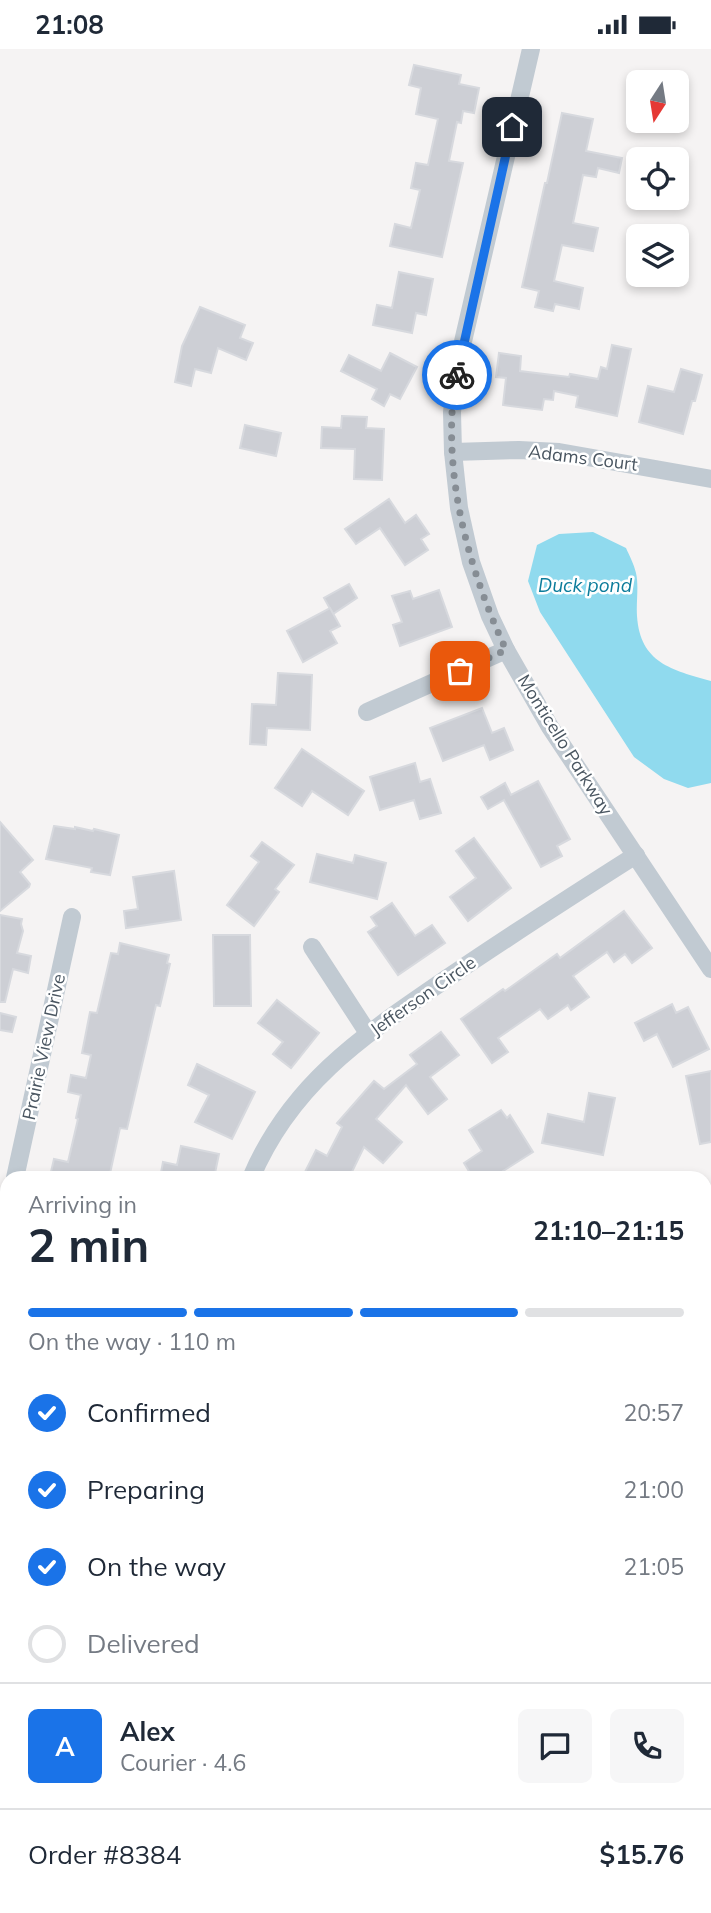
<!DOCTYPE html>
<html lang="en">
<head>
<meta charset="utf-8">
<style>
	:root { --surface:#fff; --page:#f6f6f7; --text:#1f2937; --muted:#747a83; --line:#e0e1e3; --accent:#1a73e8 }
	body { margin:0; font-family:Mulish,sans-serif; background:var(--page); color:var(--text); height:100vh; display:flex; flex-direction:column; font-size:26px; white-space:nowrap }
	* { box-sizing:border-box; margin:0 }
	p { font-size:23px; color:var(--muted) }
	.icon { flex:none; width:38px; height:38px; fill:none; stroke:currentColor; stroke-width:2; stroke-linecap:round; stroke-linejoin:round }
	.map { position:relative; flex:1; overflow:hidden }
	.details { position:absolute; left:0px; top:1122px; width:712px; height:744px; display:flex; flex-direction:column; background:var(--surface); border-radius:21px 21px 0 0; box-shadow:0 4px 10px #0003 }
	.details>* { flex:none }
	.needle { width:46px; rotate:192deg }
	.controls { position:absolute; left:626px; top:21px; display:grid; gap:14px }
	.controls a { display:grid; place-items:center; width:63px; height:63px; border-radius:10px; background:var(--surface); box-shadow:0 4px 10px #0003; font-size:35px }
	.pin { position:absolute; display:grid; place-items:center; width:60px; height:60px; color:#fff; margin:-30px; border-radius:14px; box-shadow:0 4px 10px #0006 }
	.courier { position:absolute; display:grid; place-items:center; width:70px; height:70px; margin:-35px; border:5px solid #1a73e8; border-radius:50%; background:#fff; color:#222; box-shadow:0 2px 9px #0007 }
	.overview em { font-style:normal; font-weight:700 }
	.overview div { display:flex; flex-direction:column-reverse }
	.overview { display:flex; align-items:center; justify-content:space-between; height:119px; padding:0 28px }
	h1 { font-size:46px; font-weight:700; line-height:52px }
	.bar { display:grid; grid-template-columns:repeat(4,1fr); gap:10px 7px; align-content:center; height:84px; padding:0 28px }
	.bar i { height:9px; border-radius:5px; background:var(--line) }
	.bar .current { background:var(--accent) }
	.bar p { grid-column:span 4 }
	.line { display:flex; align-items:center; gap:18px; padding:0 28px; border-top:2px solid var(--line) }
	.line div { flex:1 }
	.round { display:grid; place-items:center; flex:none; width:74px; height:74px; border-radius:10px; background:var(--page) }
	ol { padding:0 28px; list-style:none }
	li { display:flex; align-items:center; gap:21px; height:77px }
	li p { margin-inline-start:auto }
	li .icon { padding:7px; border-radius:50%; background:var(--accent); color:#fff; stroke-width:4 }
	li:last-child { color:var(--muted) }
	li i { width:38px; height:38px; border:4px solid var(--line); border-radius:50% }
	.status { display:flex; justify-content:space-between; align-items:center; height:49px; padding:0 35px; background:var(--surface); direction:ltr }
	.status svg { height:19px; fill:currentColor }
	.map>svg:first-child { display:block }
</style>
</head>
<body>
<div class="status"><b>21:08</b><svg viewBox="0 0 49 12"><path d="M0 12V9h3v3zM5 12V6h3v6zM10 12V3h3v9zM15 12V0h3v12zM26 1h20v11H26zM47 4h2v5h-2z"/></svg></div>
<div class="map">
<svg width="711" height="1864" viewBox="0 0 711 1864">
	<rect width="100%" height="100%" fill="#f5f3f3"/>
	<polygon fill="#c3f1d5" points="0,1465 7,1467 7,1858 209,1858 213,1864 0,1864"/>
	<path fill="#90daee" d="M593,483L626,499C629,506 634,515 636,524C639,537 636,553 637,567C640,614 672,621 711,632V734L688,739L664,730L634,708L540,563L528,532L537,496L559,485Z"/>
	<g fill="#cdcfd5" stroke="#d7d9de" stroke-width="2">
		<polygon points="414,16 461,26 459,35 479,39 474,64 463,62 461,74 457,73 449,112 463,114 442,208 390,197 395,175 411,179 420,141 411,139 416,114 428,116 438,70 416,65 421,39 409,36"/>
		<polygon points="562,64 593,70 586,102 622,109 619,124 598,119 596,128 583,126 573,174 598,179 593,202 562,196 554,232 583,239 579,260 555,255 553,262 535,258 539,242 522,238 545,134 547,134"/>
		<polygon points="399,223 433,230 426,266 416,264 412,284 373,276 377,256 392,259"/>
		<polygon points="200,258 245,276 240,289 253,294 246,311 218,299 211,324 195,320 191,337 175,333 182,297"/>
		<polygon points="612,296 631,300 617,367 576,358 578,347 554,342 553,351 544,350 542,361 503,356 506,329 496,328 499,304 521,307 520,322 569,328 570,325 598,330 601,318 607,320"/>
		<polygon points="390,304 417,318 400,350 390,345 384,357 372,350 377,340 341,322 349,306 381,322"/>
		<polygon points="681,320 702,326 695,352 692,352 683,385 639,373 648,337 674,343"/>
		<polygon points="342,367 367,368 366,379 384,380 382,431 354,430 355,400 321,399 322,378 341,379"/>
		<polygon points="245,376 281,384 276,407 240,399"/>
		<polygon points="389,450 405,474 416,466 429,485 421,490 428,501 405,516 380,479 356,495 345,480"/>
		<polygon points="349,535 357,549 333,565 324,549"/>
		<polygon points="439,541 452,578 400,597 393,576 402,573 392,547 410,542 413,550"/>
		<polygon points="330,559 340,577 330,582 337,594 303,613 287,582"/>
		<polygon points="278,624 312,626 310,681 267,679 266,696 250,695 252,655 276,656"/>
		<polygon points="482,659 492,684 504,679 513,701 490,711 484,696 443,712 430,679"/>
		<polygon points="302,700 364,742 348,766 312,742 302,757 275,739"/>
		<polygon points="415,714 420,733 430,730 441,764 420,770 414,751 380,761 370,728"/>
		<polygon points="538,732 570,790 557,797 562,807 541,818 504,751 488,760 481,748 505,734 511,746"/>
		<polygon points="0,773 33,811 20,823 30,835 29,838 0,862"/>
		<polygon points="54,777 75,780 75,778 93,782 94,780 119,786 110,826 91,823 92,819 46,810"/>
		<polygon points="474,789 511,839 468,872 450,848 476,829 456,802"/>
		<polygon points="262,793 294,816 275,840 279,843 254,877 227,856 259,813 251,807"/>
		<polygon points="317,805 353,814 355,806 386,814 377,850 310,833"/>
		<polygon points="174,822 181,871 126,879 124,862 138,860 133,828"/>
		<polygon points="392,854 415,887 432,876 445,894 398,926 368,883 377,877 371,868"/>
		<polygon points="624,862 652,899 632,914 625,905 614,913 607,903 573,927 589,948 571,961 568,956 548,970 540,960 498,989 508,1003 492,1014 461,970 503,940 505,942 557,905 560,909"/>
		<polygon points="0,866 22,870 21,875 23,882 17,904 31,907 28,924 13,920 5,953 0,953"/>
		<polygon points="213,886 250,886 251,957 214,957"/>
		<polygon points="120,894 169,906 167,914 170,915 160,957 156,956 127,1080 120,1079 109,1129 58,1129 50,1127 54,1110 68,1113 78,1070 76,1069 81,1046 68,1043 71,1026 86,1029 91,1006 82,1004 90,963 97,964 111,904 118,905"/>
		<polygon points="277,951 319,984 291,1019 273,1005 283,993 258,974"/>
		<polygon points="672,955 676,964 688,958 709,1000 673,1018 657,985 644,992 635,974"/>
		<polygon points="0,964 16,968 12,983 0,981"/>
		<polygon points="441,983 459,1006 430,1028 447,1050 428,1065 406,1036 376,1070 402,1093 383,1114 364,1098 349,1129 302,1129 316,1101 327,1107 342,1078 337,1074 374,1032 384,1040 417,1015 410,1006"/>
		<polygon points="197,1015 255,1043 232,1090 195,1073 209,1046 188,1036"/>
		<polygon points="711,1022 711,1093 700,1095 686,1027"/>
		<polygon points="589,1044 615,1049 603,1106 542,1094 548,1065 584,1073"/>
		<polygon points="501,1061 507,1069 510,1066 533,1103 492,1129 473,1129 464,1114 482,1102 469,1081"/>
		<polygon points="181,1097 219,1105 214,1129 160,1129 163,1113 177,1116"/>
	</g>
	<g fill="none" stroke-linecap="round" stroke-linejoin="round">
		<g stroke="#c1cad2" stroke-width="18">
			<polyline points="531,0 458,314 452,363 453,403 459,459 471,513 490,567 506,601 550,678 711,920"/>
			<polyline points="453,403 519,401 559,403 711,430"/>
			<polyline points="367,663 506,601"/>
			<polyline points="312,898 368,984"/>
			<polyline points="15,1129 72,868"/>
			<path d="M251,1129C292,1032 366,985 449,928C511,886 573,846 636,806"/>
			<polyline points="0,1202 7,1167"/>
			<polyline points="705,1269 711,1273"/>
			<polyline points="0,1319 7,1324"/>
			<polyline points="705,1341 711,1332"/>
			<polyline points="705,1548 711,1549"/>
			<polyline points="705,1786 711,1788"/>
			<polyline points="338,1858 343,1864"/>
			<polyline points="585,1864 588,1858"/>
		</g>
	</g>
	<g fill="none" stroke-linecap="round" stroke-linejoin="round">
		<path stroke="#868d94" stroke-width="7" stroke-dasharray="0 12.6" d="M457,326C455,339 453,351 452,364C448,446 472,527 506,601L460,622"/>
		<polyline stroke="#1a73e8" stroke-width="9" points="457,326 512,78"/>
	</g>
	<g text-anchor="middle" stroke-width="5" stroke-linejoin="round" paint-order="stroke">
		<g font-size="18" fill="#4a5661" stroke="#fff">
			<text transform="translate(583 409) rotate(7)" y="6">Adams Court</text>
			<text transform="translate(565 696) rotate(58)" y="6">Monticello Parkway</text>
			<text transform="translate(423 947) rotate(-35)" y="6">Jefferson Circle</text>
			<text transform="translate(44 998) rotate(-78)" y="6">Prairie View Drive</text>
		</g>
		<g font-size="19" font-style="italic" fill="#0c7c9b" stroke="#fff">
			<text x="585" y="543">Duck pond</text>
		</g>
	</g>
</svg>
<div class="controls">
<a><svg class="needle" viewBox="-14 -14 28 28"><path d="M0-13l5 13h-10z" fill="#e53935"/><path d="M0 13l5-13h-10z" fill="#747a83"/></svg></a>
<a><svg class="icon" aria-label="locate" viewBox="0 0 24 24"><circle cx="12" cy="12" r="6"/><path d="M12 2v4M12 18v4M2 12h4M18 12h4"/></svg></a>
<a><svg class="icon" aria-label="layers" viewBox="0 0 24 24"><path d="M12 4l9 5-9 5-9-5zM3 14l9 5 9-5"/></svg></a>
</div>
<div class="pin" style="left:460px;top:622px;background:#ea580c"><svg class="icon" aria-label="bag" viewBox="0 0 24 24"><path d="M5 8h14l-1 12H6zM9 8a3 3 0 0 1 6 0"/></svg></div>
<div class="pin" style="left:512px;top:78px;background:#1f2937"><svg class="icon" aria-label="home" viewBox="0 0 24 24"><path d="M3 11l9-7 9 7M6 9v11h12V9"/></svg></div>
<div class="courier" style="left:457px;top:326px"><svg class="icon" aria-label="bike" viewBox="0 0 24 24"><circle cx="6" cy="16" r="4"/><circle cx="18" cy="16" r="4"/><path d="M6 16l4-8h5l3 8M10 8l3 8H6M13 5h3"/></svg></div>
<section class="details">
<div class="overview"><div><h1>2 min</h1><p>Arriving in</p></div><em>21:10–21:15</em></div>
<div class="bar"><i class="current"></i><i class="current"></i><i class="current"></i><i></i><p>On the way · 110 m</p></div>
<ol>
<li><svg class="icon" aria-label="check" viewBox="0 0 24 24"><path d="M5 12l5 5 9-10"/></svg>Confirmed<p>20:57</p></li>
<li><svg class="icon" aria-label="check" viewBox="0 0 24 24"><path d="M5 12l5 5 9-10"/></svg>Preparing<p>21:00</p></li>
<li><svg class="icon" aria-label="check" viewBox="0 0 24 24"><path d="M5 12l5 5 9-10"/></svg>On the way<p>21:05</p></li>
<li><i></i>Delivered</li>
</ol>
<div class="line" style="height:126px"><b class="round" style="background:var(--accent);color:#fff">A</b><div><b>Alex</b><p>Courier · 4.6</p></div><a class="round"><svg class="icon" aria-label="chat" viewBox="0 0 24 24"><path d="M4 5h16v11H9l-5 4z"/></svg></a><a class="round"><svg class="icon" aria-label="phone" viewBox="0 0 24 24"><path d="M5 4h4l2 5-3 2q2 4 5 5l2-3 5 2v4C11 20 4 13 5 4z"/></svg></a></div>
<div class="line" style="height:91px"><div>Order #8384</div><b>$15.76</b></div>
</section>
</div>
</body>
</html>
